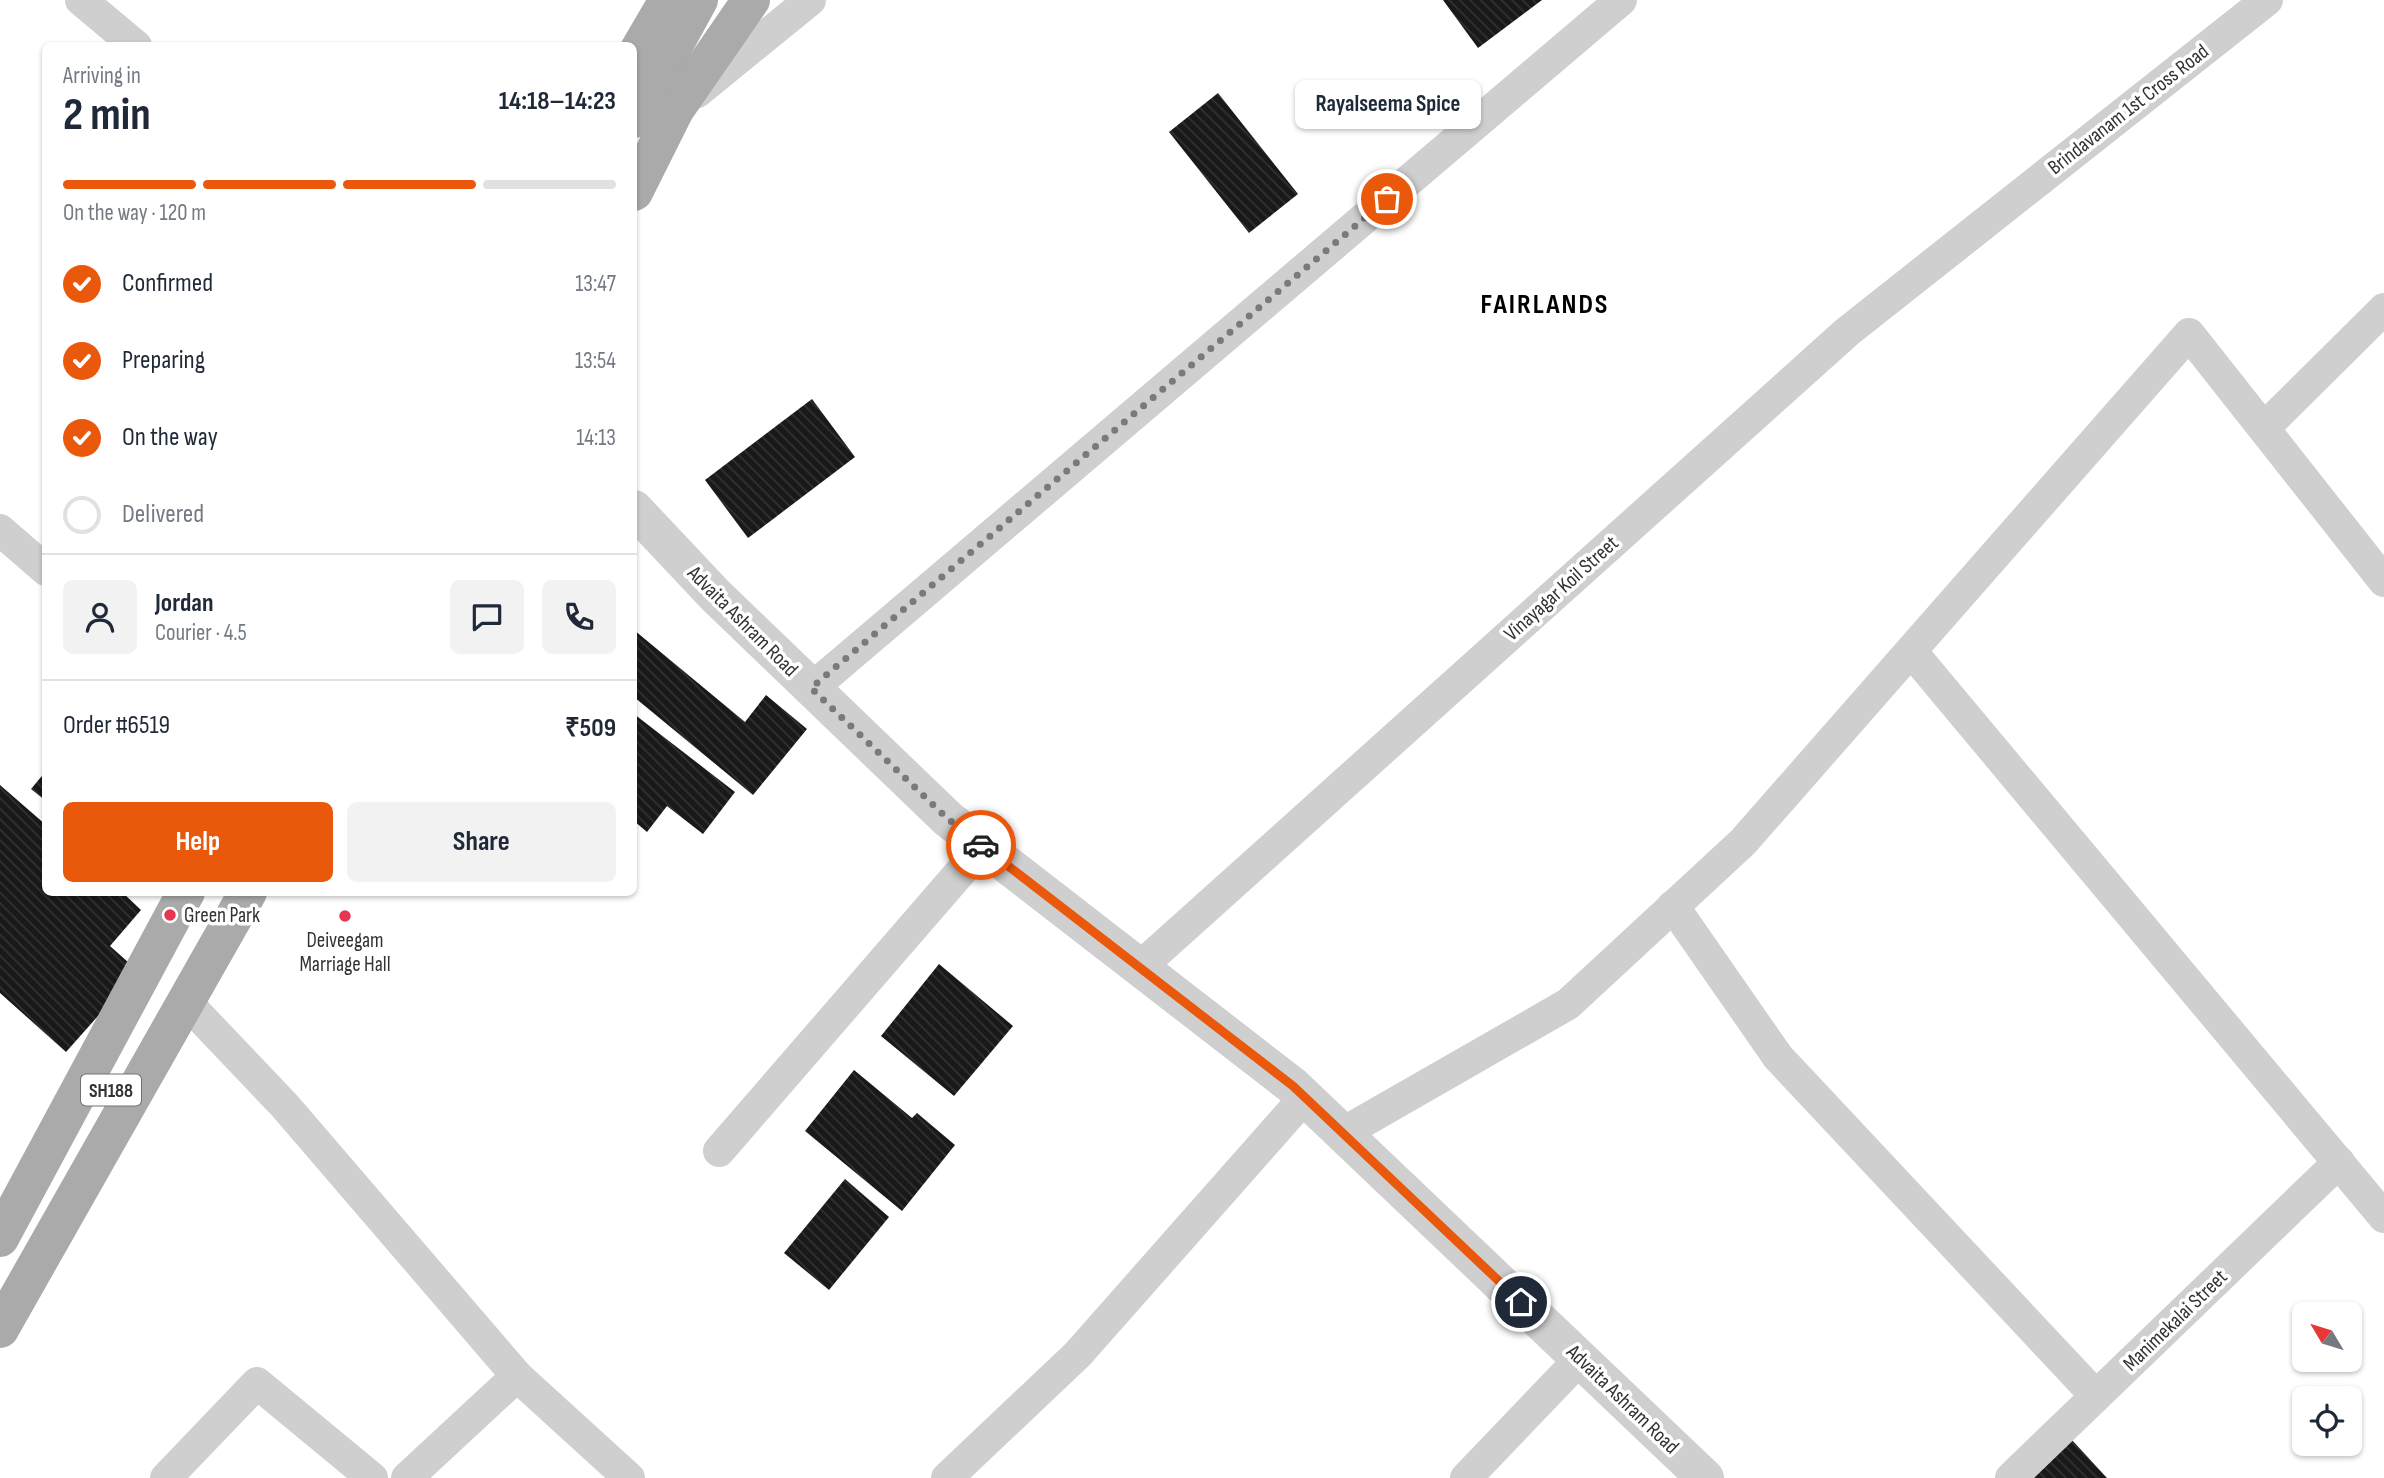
<!DOCTYPE html>
<html lang="en">
<head>
<meta charset="utf-8">
<style>
	:root { --surface:#fff; --page:#f2f2f3; --text:#1f2937; --muted:#747a83; --line:#e0e1e3; --accent:#ea580c }
	body { margin:0; font-family:"Sofia Sans Condensed",sans-serif; background:var(--page); color:var(--text); height:100vh; display:flex; flex-direction:column; font-size:26px; white-space:nowrap }
	* { box-sizing:border-box; margin:0 }
	p { font-size:23px; color:var(--muted) }
	.icon { flex:none; width:38px; height:38px; fill:none; stroke:currentColor; stroke-width:2; stroke-linecap:round; stroke-linejoin:round }
	.map { position:relative; flex:1; overflow:hidden }
	.panel { position:absolute; left:42px; top:42px; width:595px; height:854px; display:flex; flex-direction:column; background:var(--surface); border-radius:10px; box-shadow:0 2px 5px #0004 }
	.panel>* { flex:none }
	.needle { width:46px; rotate:308deg }
	.buttons { position:absolute; left:2292px; top:1302px; display:grid; gap:14px }
	.buttons a { display:grid; place-items:center; width:70px; height:70px; border-radius:10px; background:var(--surface); box-shadow:0 2px 5px #0004; font-size:35px }
	.pin { position:absolute; display:grid; place-items:center; width:60px; height:60px; color:#fff; margin:-30px; border:4px solid #fff; border-radius:50%; box-shadow:0 2px 7px #0007 }
	.courier { position:absolute; display:grid; place-items:center; width:70px; height:70px; margin:-35px; border:5px solid #ea580c; border-radius:50%; background:#fff; color:#222; box-shadow:0 2px 9px #0007 }
	.bubble { position:absolute; height:49px; border-radius:10px; background:var(--surface); box-shadow:0 2px 5px #0004; font-size:23px; font-weight:700; line-height:49px; text-align:center }
	.overview em { font-style:normal; font-weight:700 }
	.overview div { display:flex; flex-direction:column-reverse }
	.overview { display:flex; align-items:center; justify-content:space-between; height:119px; padding:0 21px }
	h1 { font-size:46px; font-weight:700; line-height:52px }
	.bar { display:grid; grid-template-columns:repeat(4,1fr); gap:10px 7px; align-content:center; height:84px; padding:0 21px }
	.bar i { height:9px; border-radius:5px; background:var(--line) }
	.bar .active { background:var(--accent) }
	.bar p { grid-column:span 4 }
	.line { display:flex; align-items:center; gap:18px; padding:0 21px; border-top:2px solid var(--line) }
	.line div { flex:1 }
	.round { display:grid; place-items:center; flex:none; width:74px; height:74px; border-radius:10px; background:var(--page) }
	ol { padding:0 21px; list-style:none }
	li { display:flex; align-items:center; gap:21px; height:77px }
	li p { margin-inline-start:auto }
	li .icon { padding:7px; border-radius:50%; background:var(--accent); color:#fff; stroke-width:4 }
	li:last-child { color:var(--muted) }
	li i { width:38px; height:38px; border:4px solid var(--line); border-radius:50% }
	.cta { display:flex; gap:14px; margin-top:auto; padding:14px 21px }
	.cta a { flex:1; height:80px; border-radius:10px; background:var(--accent); color:#fff; font-size:28px; font-weight:700; line-height:80px; text-align:center }
	.cta a+a { background:var(--page); color:var(--text) }
	.map>svg:first-child { display:block }
</style>
</head>
<body>
<div class="map">
<svg width="2384" height="1478" viewBox="0 0 2384 1478">
	<defs>
		<pattern id="building-back-hatch" width="6" height="6" patternUnits="userSpaceOnUse" patternTransform="scale(1.75)"><rect width="6" height="6" fill="#191919"/><path d="M-1 5l2 2M0 0l6 6M5-1l2 2" fill="none" stroke="#323232"/></pattern>
	</defs>
	<rect width="100%" height="100%" fill="#fff"/>
	<g fill="url(#building-back-hatch)">
		<polygon points="1443,0 1542,0 1478,48"/>
		<polygon points="1218,93 1298,194 1249,233 1169,132"/>
		<polygon points="812,399 855,457 748,538 705,480"/>
		<polygon points="634,630 745,722 766,695 807,729 753,795 634,697"/>
		<polygon points="634,714 735,792 703,834 667,806 647,832 634,821"/>
		<polygon points="46,771 46,801 31,789"/>
		<polygon points="0,785 46,825 46,892 122,892 141,910 110,946 138,971 66,1052 0,993"/>
		<polygon points="939,964 1013,1026 954,1096 881,1036"/>
		<polygon points="854,1070 912,1118 917,1113 955,1145 902,1211 805,1131"/>
		<polygon points="845,1179 889,1217 829,1290 784,1253"/>
		<polygon points="2072,1440 2107,1478 2031,1478"/>
	</g>
	<g fill="none" stroke-linecap="round" stroke-linejoin="round">
		<g stroke="#cfcfcf" stroke-width="32">
			<polyline points="81,0 136,46"/>
			<polyline points="697,92 810,0"/>
			<polyline points="2264,428 2384,309"/>
			<polyline points="0,530 46,570"/>
			<polyline points="1911,651 2384,1217"/>
			<polyline points="812,688 1621,0"/>
			<polyline points="1673,906 1778,1057 2096,1396"/>
			<polyline points="1140,967 1847,332 2267,0"/>
			<polyline points="186,1002 285,1106 517,1376 629,1478"/>
			<polyline points="1343,1133 1568,1004 1743,842 2189,334 2384,581"/>
			<polyline points="719,1151 983,846"/>
			<polyline points="166,1478 257,1383 372,1478"/>
			<polyline points="407,1478 517,1376"/>
			<polyline points="947,1478 1078,1354 1305,1097"/>
			<polyline points="1466,1478 1580,1359"/>
			<polyline points="2011,1478 2339,1162"/>
		</g>
		<polyline stroke="#cfcfcf" stroke-width="38" points="634,509 715,595 948,819 1293,1086 1705,1478"/>
		<g stroke="#aaa" stroke-width="38">
			<polyline points="634,58 668,0"/>
			<polyline points="634,119 699,0"/>
			<polyline points="634,192 675,110 751,0"/>
			<polyline points="0,1238 186,892"/>
			<polyline points="0,1329 248,892"/>
		</g>
	</g>
	<g fill="none" stroke-linecap="round" stroke-linejoin="round">
		<polyline stroke="#7a7a7a" stroke-width="7" stroke-dasharray="0 12.6" points="981,845 948,819 811,688 1387,199"/>
		<polyline stroke="#ea580c" stroke-width="9" points="981,845 1293,1086 1521,1302"/>
	</g>
	<g fill="#e73651" stroke="#fff" stroke-width="2.5">
		<circle cx="170" cy="915" r="7"/>
		<circle cx="345" cy="916" r="7"/>
	</g>
	<g text-anchor="middle" stroke-width="7" stroke-linejoin="round" paint-order="stroke">
		<rect fill="#fff" stroke="#707070" stroke-width="2" x="81" y="1074.5" width="60" height="31" rx="5"/>
		<g font-size="19" font-weight="bold" fill="#323232">
			<text x="111" y="1097">SH188</text>
		</g>
		<g font-size="21" fill="#323232" stroke="#fff">
			<text transform="translate(2128 109) rotate(-38)" y="7">Brindavanam 1st Cross Road</text>
			<text transform="translate(1561 588) rotate(-42)" y="7">Vinayagar Koil Street</text>
			<text transform="translate(743 621) rotate(45)" y="7">Advaita Ashram Road</text>
			<text transform="translate(2175 1320) rotate(-44)" y="7">Manimekalai Street</text>
			<text transform="translate(1623 1399) rotate(44)" y="7">Advaita Ashram Road</text>
		</g>
		<g font-size="21" fill="#323232" stroke="#fff" text-anchor="start">
			<text x="184" y="922">Green Park</text>
			<text x="345" y="947" text-anchor="middle">Deiveegam<tspan x="345" dy="24">Marriage Hall</tspan></text>
		</g>
		<g font-size="28" font-weight="bold" letter-spacing="2" fill="#000" stroke="#fff">
			<text x="1545" y="313">FAIRLANDS</text>
		</g>
	</g>
</svg>
<div class="buttons">
<a><svg class="needle" viewBox="-14 -14 28 28"><path d="M0-13l5 13h-10z" fill="#e53935"/><path d="M0 13l5-13h-10z" fill="#747a83"/></svg></a>
<a><svg class="icon" aria-label="locate" viewBox="0 0 24 24"><circle cx="12" cy="12" r="6"/><path d="M12 2v4M12 18v4M2 12h4M18 12h4"/></svg></a>
</div>
<div class="pin" style="left:1387px;top:199px;background:#ea580c"><svg class="icon" aria-label="bag" viewBox="0 0 24 24"><path d="M5 8h14l-1 12H6zM9 8a3 3 0 0 1 6 0"/></svg></div>
<div class="pin" style="left:1521px;top:1302px;background:#1f2937"><svg class="icon" aria-label="home" viewBox="0 0 24 24"><path d="M3 11l9-7 9 7M6 9v11h12V9"/></svg></div>
<div class="courier" style="left:981px;top:845px"><svg class="icon" aria-label="car" viewBox="0 0 24 24"><path d="M5 17H2v-5l4-1 3-4h7l3 4 3 1v5h-3M9 17h6M6 11h13"/><circle cx="7" cy="17" r="2"/><circle cx="17" cy="17" r="2"/></svg></div>
<div class="bubble" style="left:1295px;top:80px;width:186px">Rayalseema Spice</div>
<section class="panel">
<div class="overview"><div><h1>2 min</h1><p>Arriving in</p></div><em>14:18–14:23</em></div>
<div class="bar"><i class="active"></i><i class="active"></i><i class="active"></i><i></i><p>On the way · 120 m</p></div>
<ol>
<li><svg class="icon" aria-label="check" viewBox="0 0 24 24"><path d="M5 12l5 5 9-10"/></svg>Confirmed<p>13:47</p></li>
<li><svg class="icon" aria-label="check" viewBox="0 0 24 24"><path d="M5 12l5 5 9-10"/></svg>Preparing<p>13:54</p></li>
<li><svg class="icon" aria-label="check" viewBox="0 0 24 24"><path d="M5 12l5 5 9-10"/></svg>On the way<p>14:13</p></li>
<li><i></i>Delivered</li>
</ol>
<div class="line" style="height:126px"><a class="round"><svg class="icon" aria-label="person" viewBox="0 0 24 24"><circle cx="12" cy="8" r="4"/><path d="M4 21q1-7 8-7t8 7"/></svg></a><div><b>Jordan</b><p>Courier · 4.5</p></div><a class="round"><svg class="icon" aria-label="chat" viewBox="0 0 24 24"><path d="M4 5h16v11H9l-5 4z"/></svg></a><a class="round"><svg class="icon" aria-label="phone" viewBox="0 0 24 24"><path d="M5 4h4l2 5-3 2q2 4 5 5l2-3 5 2v4C11 20 4 13 5 4z"/></svg></a></div>
<div class="line" style="height:91px"><div>Order #6519</div><b>₹509</b></div>
<div class="cta"><a>Help</a><a>Share</a></div>
</section>
</div>
</body>
</html>
